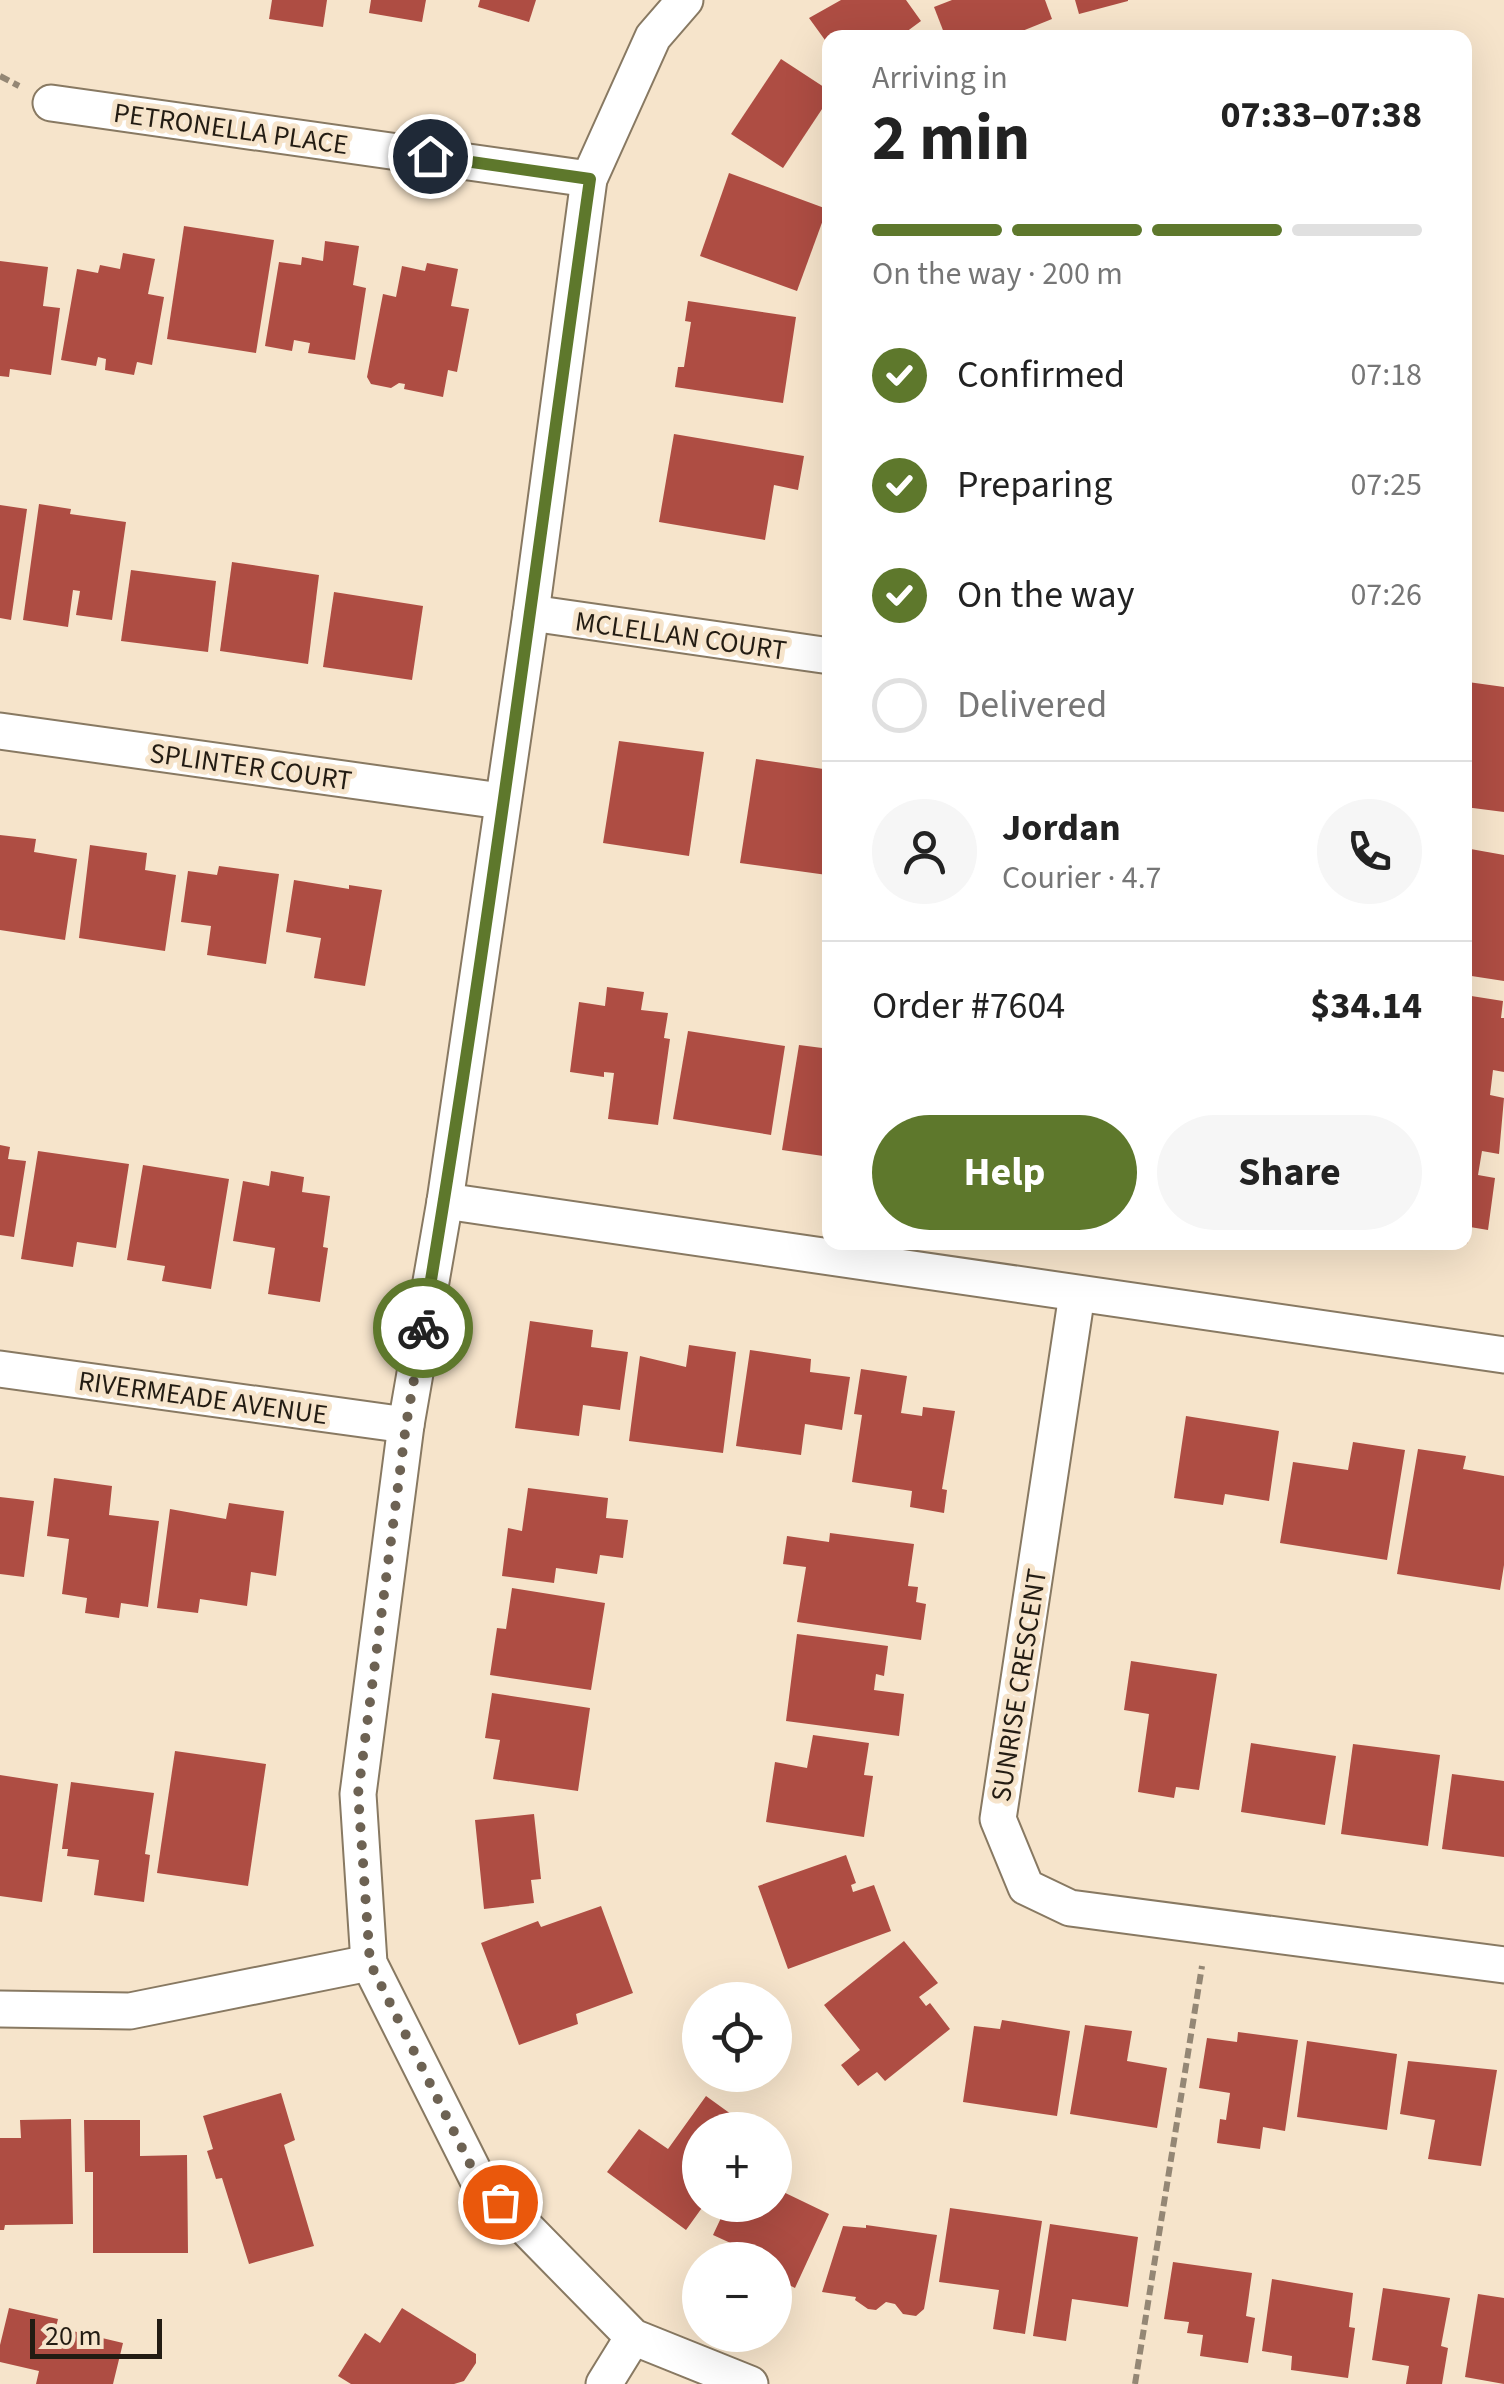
<!DOCTYPE html>
<html lang="en">
<head>
<meta charset="utf-8">
<style>
	:root { --surface:#fff; --page:#f6f6f6; --text:#222; --muted:#767676; --line:#e0e0e0; --accent:#5e782c }
	body { margin:0; font-family:"Source Sans 3",sans-serif; background:var(--page); color:var(--text); height:100vh; display:flex; flex-direction:column; font-size:38px; white-space:nowrap }
	* { box-sizing:border-box; margin:0 }
	p { font-size:32px; color:var(--muted) }
	.icon { flex:none; width:55px; height:55px; fill:none; stroke:currentColor; stroke-width:2; stroke-linecap:round; stroke-linejoin:round }
	.map { position:relative; flex:1; overflow:hidden }
	.side { position:absolute; left:822px; top:30px; width:650px; height:1220px; display:flex; flex-direction:column; background:var(--surface); border-radius:20px; box-shadow:0 10px 40px #0002 }
	.side>* { flex:none }
	.buttons { position:absolute; left:682px; top:1982px; display:grid; gap:20px }
	.buttons a { display:grid; place-items:center; width:110px; height:110px; border-radius:50%; background:var(--surface); box-shadow:0 10px 40px #0002; font-size:50px }
	.scale { position:absolute; left:30px; bottom:25px; width:132px; box-sizing:border-box; padding-left:10px; border:5px solid #231c13; border-top:0; font-size:28px; line-height:35px; white-space:nowrap; color:#231c13; -webkit-text-stroke:8px #f6e4cb; paint-order:stroke }
	.pin { position:absolute; display:grid; place-items:center; width:85px; height:85px; color:#fff; margin:-42px; border:5px solid #fff; border-radius:50%; box-shadow:0 2px 10px #0007 }
	.courier { position:absolute; display:grid; place-items:center; width:100px; height:100px; margin:-50px; border:8px solid #5e782c; border-radius:50%; background:#fff; color:#222; box-shadow:0 2px 12px #0007 }
	.summary em { font-style:normal; font-weight:700 }
	.summary div { display:flex; flex-direction:column-reverse }
	.summary { display:flex; align-items:center; justify-content:space-between; height:170px; padding:0 50px }
	h1 { font-size:65px; font-weight:700; line-height:75px }
	.bar { display:grid; grid-template-columns:repeat(4,1fr); gap:15px 10px; align-content:center; height:120px; padding:0 50px }
	.bar i { height:12px; border-radius:8px; background:var(--line) }
	.bar .selected { background:var(--accent) }
	.bar p { grid-column:span 4 }
	.line { display:flex; align-items:center; gap:25px; padding:0 50px; border-top:2px solid var(--line) }
	.line div { flex:1 }
	.round { display:grid; place-items:center; flex:none; width:105px; height:105px; border-radius:52px; background:var(--page) }
	ol { padding:0 50px; list-style:none }
	li { display:flex; align-items:center; gap:30px; height:110px }
	li p { margin-inline-start:auto }
	li .icon { padding:10px; border-radius:50%; background:var(--accent); color:#fff; stroke-width:4 }
	li:last-child { color:var(--muted) }
	li i { width:55px; height:55px; border:5px solid var(--line); border-radius:50% }
	.cta { display:flex; gap:20px; margin-top:auto; padding:20px 50px }
	.cta a { flex:1; height:115px; border-radius:60px; background:var(--accent); color:#fff; font-size:40px; font-weight:700; line-height:115px; text-align:center }
	.cta a+a { background:var(--page); color:var(--text) }
	.map>svg:first-child { display:block }
</style>
</head>
<body>
<div class="map">
<svg width="1504" height="2384" viewBox="0 0 1504 2384">
	<rect width="100%" height="100%" fill="#f6e4cb"/>
	<g fill="#ae4d43">
		<polygon points="272,0 327,0 323,27 269,19"/>
		<polygon points="371,0 426,0 422,22 369,13"/>
		<polygon points="480,0 536,0 529,22 478,7"/>
		<polygon points="841,0 906,0 921,21 898,38 830,38 830,47 809,18"/>
		<polygon points="952,0 1045,0 1052,19 1005,38 946,38 934,7"/>
		<polygon points="1075,0 1128,0 1128,1 1079,14"/>
		<polygon points="781,59 830,91 830,97 783,168 731,134"/>
		<polygon points="729,173 827,209 797,291 700,256"/>
		<polygon points="184,226 274,240 256,353 167,339"/>
		<polygon points="325,241 359,246 353,285 366,288 355,360 308,353 310,343 294,340 292,351 265,346 279,262 301,265 302,257 323,261"/>
		<polygon points="123,253 155,259 148,294 164,297 152,365 137,362 134,375 105,370 106,359 98,357 96,366 61,360 77,269 98,273 100,265 120,269"/>
		<polygon points="0,261 48,267 43,306 60,308 51,375 10,369 9,377 0,376"/>
		<polygon points="427,263 458,269 451,306 469,309 457,372 448,370 443,397 404,389 405,384 399,383 391,388 371,384 367,377 383,294 396,297 402,266 425,271"/>
		<polygon points="688,301 796,317 783,403 675,387 678,367 684,367 691,322 685,321"/>
		<polygon points="674,434 804,456 798,490 774,485 765,540 659,522"/>
		<polygon points="39,504 71,509 70,514 126,522 112,620 76,615 80,591 73,590 68,627 23,620"/>
		<polygon points="0,505 27,509 11,620 0,618"/>
		<polygon points="232,562 319,575 308,664 220,651"/>
		<polygon points="131,570 216,581 208,652 121,641"/>
		<polygon points="334,592 423,606 412,680 323,667"/>
		<polygon points="1468,682 1504,687 1504,812 1465,807"/>
		<polygon points="619,741 704,752 689,856 603,843"/>
		<polygon points="756,759 830,770 827,875 740,863"/>
		<polygon points="0,835 36,839 34,852 77,859 65,940 0,930"/>
		<polygon points="90,845 147,853 145,870 176,875 165,951 79,938"/>
		<polygon points="1465,848 1504,855 1504,981 1465,975"/>
		<polygon points="219,866 279,874 266,964 207,955 211,926 181,922 188,871 217,875"/>
		<polygon points="294,880 349,889 349,885 382,890 365,986 314,978 321,938 286,932"/>
		<polygon points="607,987 644,992 641,1010 668,1013 664,1038 670,1039 658,1125 608,1119 614,1073 604,1072 604,1077 570,1072 579,1002 605,1006"/>
		<polygon points="1465,995 1503,1001 1501,1018 1504,1018 1504,1072 1493,1070 1490,1095 1504,1098 1499,1154 1482,1151 1478,1175 1495,1178 1488,1230 1470,1227 1467,1244"/>
		<polygon points="688,1031 785,1046 771,1135 673,1119"/>
		<polygon points="799,1045 830,1049 830,1157 782,1150"/>
		<polygon points="0,1145 10,1147 8,1159 26,1161 14,1237 0,1235"/>
		<polygon points="38,1151 129,1164 116,1248 77,1242 73,1267 21,1259"/>
		<polygon points="143,1165 229,1179 211,1289 162,1281 165,1266 127,1260"/>
		<polygon points="271,1171 304,1177 302,1192 330,1196 323,1247 328,1248 320,1302 268,1294 275,1248 233,1241 243,1181 269,1186"/>
		<polygon points="530,1321 593,1330 591,1347 628,1352 620,1410 583,1405 579,1436 515,1428"/>
		<polygon points="689,1345 736,1352 723,1453 629,1441 640,1356 686,1367"/>
		<polygon points="750,1350 811,1359 810,1372 850,1377 842,1430 805,1424 801,1455 736,1446"/>
		<polygon points="861,1369 907,1376 901,1413 922,1416 923,1407 955,1411 942,1489 947,1490 944,1513 910,1507 912,1491 852,1482 862,1415 854,1414"/>
		<polygon points="1186,1416 1279,1431 1269,1501 1225,1494 1223,1505 1174,1498"/>
		<polygon points="1353,1442 1405,1450 1387,1560 1280,1543 1293,1462 1348,1470"/>
		<polygon points="1418,1449 1466,1456 1463,1469 1504,1476 1504,1565 1500,1590 1397,1574"/>
		<polygon points="54,1478 112,1486 109,1515 159,1521 148,1607 121,1603 119,1618 85,1613 87,1598 62,1594 69,1539 47,1536"/>
		<polygon points="528,1488 608,1498 606,1518 628,1520 623,1558 600,1555 597,1574 556,1568 554,1583 502,1576 508,1528 522,1531"/>
		<polygon points="0,1497 34,1501 24,1577 0,1574"/>
		<polygon points="229,1503 284,1511 276,1576 251,1572 247,1606 200,1599 198,1613 157,1608 170,1509 226,1519"/>
		<polygon points="830,1533 914,1544 908,1586 918,1587 916,1602 926,1604 921,1640 797,1622 806,1567 783,1564 787,1536 829,1542"/>
		<polygon points="512,1588 605,1603 591,1690 490,1675 497,1628 506,1629"/>
		<polygon points="797,1634 888,1646 884,1676 876,1674 874,1690 904,1694 899,1736 786,1721"/>
		<polygon points="1131,1661 1217,1674 1199,1790 1176,1787 1174,1798 1138,1792 1149,1714 1124,1710"/>
		<polygon points="492,1693 590,1708 578,1791 493,1779 500,1740 485,1738"/>
		<polygon points="813,1735 869,1743 864,1775 873,1776 864,1837 766,1822 775,1762 807,1768"/>
		<polygon points="1251,1743 1336,1756 1325,1825 1241,1812"/>
		<polygon points="1353,1744 1440,1755 1428,1846 1341,1834"/>
		<polygon points="175,1751 266,1764 248,1886 157,1873"/>
		<polygon points="1452,1774 1504,1781 1504,1857 1442,1849"/>
		<polygon points="0,1775 58,1784 42,1902 0,1896"/>
		<polygon points="71,1782 154,1793 145,1854 150,1855 144,1902 94,1895 99,1860 67,1856 68,1849 62,1849"/>
		<polygon points="534,1814 541,1879 531,1880 534,1903 484,1909 475,1820"/>
		<polygon points="846,1855 856,1883 851,1885 853,1892 874,1885 891,1931 788,1969 758,1886"/>
		<polygon points="601,1906 633,1993 576,2014 578,2024 519,2045 481,1943 538,1921 541,1927"/>
		<polygon points="904,1941 938,1983 919,1997 926,2006 930,2003 950,2029 885,2081 877,2072 858,2086 841,2065 860,2050 824,2005"/>
		<polygon points="1002,2020 1070,2031 1057,2116 963,2102 974,2026 1000,2029"/>
		<polygon points="1085,2025 1132,2031 1127,2061 1167,2068 1157,2128 1070,2114"/>
		<polygon points="1238,2032 1298,2040 1285,2131 1263,2127 1260,2149 1217,2143 1220,2119 1226,2120 1230,2093 1199,2088 1207,2038 1237,2042"/>
		<polygon points="1307,2041 1397,2054 1387,2130 1297,2117"/>
		<polygon points="1408,2061 1497,2070 1481,2166 1428,2159 1435,2120 1400,2114"/>
		<polygon points="281,2093 295,2140 284,2145 314,2246 249,2264 222,2178 216,2179 207,2151 213,2149 203,2116"/>
		<polygon points="706,2096 753,2130 700,2130 700,2205 704,2205 686,2230 607,2172 639,2129 668,2149"/>
		<polygon points="71,2119 73,2224 5,2225 4,2230 0,2230 0,2138 21,2138 20,2120"/>
		<polygon points="84,2120 140,2120 140,2156 187,2155 188,2253 93,2253 93,2172 85,2172"/>
		<polygon points="775,2188 829,2214 795,2288 775,2278 775,2260 757,2260 759,2256 713,2235 727,2205 775,2205"/>
		<polygon points="950,2208 1042,2221 1025,2334 993,2329 999,2290 939,2282"/>
		<polygon points="1050,2224 1138,2237 1128,2307 1072,2299 1066,2341 1033,2336"/>
		<polygon points="866,2225 937,2235 924,2309 916,2316 903,2314 895,2304 886,2302 876,2310 868,2309 855,2300 856,2297 822,2292 843,2226 866,2228"/>
		<polygon points="1173,2262 1252,2273 1246,2316 1255,2318 1248,2363 1200,2356 1203,2335 1187,2333 1189,2322 1164,2319"/>
		<polygon points="1272,2279 1353,2293 1349,2327 1355,2328 1348,2378 1291,2370 1292,2356 1262,2351"/>
		<polygon points="1383,2288 1450,2298 1441,2346 1448,2348 1442,2384 1406,2384 1409,2366 1372,2360"/>
		<polygon points="1478,2294 1504,2298 1504,2384 1465,2377"/>
		<polygon points="9,2308 58,2319 56,2327 123,2343 113,2384 36,2384 39,2371 0,2362 0,2345"/>
		<polygon points="402,2308 476,2354 476,2363 464,2381 454,2384 351,2384 338,2376 365,2333 380,2343"/>
	</g>
	<g fill="none" stroke-linecap="round" stroke-linejoin="round">
		<defs>
			<g id="street">
				<polyline points="685,0 653,37 589,179 531,613 445,1201 406,1425 358,1794 369,1963 477,2178 633,2337 750,2384"/>
				<polyline points="51,103 589,179"/>
				<polyline points="531,613 830,656"/>
				<polyline points="0,731 501,801"/>
				<polyline points="445,1201 1504,1355"/>
				<polyline points="1077,1294 998,1819 1026,1887 1070,1908 1504,1965"/>
				<polyline points="0,1369 406,1425"/>
				<polyline points="0,2009 130,2011 369,1963"/>
				<polyline points="604,2384 633,2337"/>
			</g>
		</defs>
		<use href="#street" stroke="#887962" stroke-width="39"/>
		<g stroke="#948775" stroke-width="6" stroke-dasharray="10 5" stroke-linecap="butt">
			<polyline points="0,76 19,86"/>
			<polyline points="1135,2384 1202,1966"/>
		</g>
		<use href="#street" stroke="#fff" stroke-width="35"/>
	</g>
	<g fill="none" stroke-linecap="round" stroke-linejoin="round">
		<polyline stroke="#6d6253" stroke-width="10" stroke-dasharray="0 18" points="423,1328 406,1425 358,1794 363,1862 370,1963 477,2178 500,2202"/>
		<path stroke="#5e782c" stroke-width="12" d="M423,1328C487,947 536,562 590,179L430,156"/>
	</g>
	<g text-anchor="middle" stroke-width="10" stroke-linejoin="round" paint-order="stroke">
		<g font-size="28" fill="#231c13" stroke="#f6e4cb">
			<text transform="translate(231 128) rotate(8)" y="10">PETRONELLA PLACE</text>
			<text transform="translate(681 635) rotate(8)" y="10">MCLELLAN COURT</text>
			<text transform="translate(251 766) rotate(8)" y="10">SPLINTER COURT</text>
			<text transform="translate(203 1397) rotate(8)" y="10">RIVERMEADE AVENUE</text>
			<text transform="translate(1018 1685) rotate(-81)" y="10">SUNRISE CRESCENT</text>
		</g>
	</g>
</svg>
<div class="buttons">
<a><svg class="icon" aria-label="locate" viewBox="0 0 24 24"><circle cx="12" cy="12" r="6"/><path d="M12 2v4M12 18v4M2 12h4M18 12h4"/></svg></a>
<a>+</a>
<a>−</a>
</div>
<div class="scale">20 m</div>
<div class="pin" style="left:500px;top:2202px;background:#ea580c"><svg class="icon" aria-label="bag" viewBox="0 0 24 24"><path d="M5 8h14l-1 12H6zM9 8a3 3 0 0 1 6 0"/></svg></div>
<div class="pin" style="left:430px;top:156px;background:#1f2937"><svg class="icon" aria-label="home" viewBox="0 0 24 24"><path d="M3 11l9-7 9 7M6 9v11h12V9"/></svg></div>
<div class="courier" style="left:423px;top:1328px"><svg class="icon" aria-label="bike" viewBox="0 0 24 24"><circle cx="6" cy="16" r="4"/><circle cx="18" cy="16" r="4"/><path d="M6 16l4-8h5l3 8M10 8l3 8H6M13 5h3"/></svg></div>
<section class="side">
<div class="summary"><div><h1>2 min</h1><p>Arriving in</p></div><em>07:33–07:38</em></div>
<div class="bar"><i class="selected"></i><i class="selected"></i><i class="selected"></i><i></i><p>On the way · 200 m</p></div>
<ol>
<li><svg class="icon" aria-label="check" viewBox="0 0 24 24"><path d="M5 12l5 5 9-10"/></svg>Confirmed<p>07:18</p></li>
<li><svg class="icon" aria-label="check" viewBox="0 0 24 24"><path d="M5 12l5 5 9-10"/></svg>Preparing<p>07:25</p></li>
<li><svg class="icon" aria-label="check" viewBox="0 0 24 24"><path d="M5 12l5 5 9-10"/></svg>On the way<p>07:26</p></li>
<li><i></i>Delivered</li>
</ol>
<div class="line" style="height:180px"><a class="round"><svg class="icon" aria-label="person" viewBox="0 0 24 24"><circle cx="12" cy="8" r="4"/><path d="M4 21q1-7 8-7t8 7"/></svg></a><div><b>Jordan</b><p>Courier · 4.7</p></div><a class="round"><svg class="icon" aria-label="phone" viewBox="0 0 24 24"><path d="M5 4h4l2 5-3 2q2 4 5 5l2-3 5 2v4C11 20 4 13 5 4z"/></svg></a></div>
<div class="line" style="height:130px"><div>Order #7604</div><b>$34.14</b></div>
<div class="cta"><a>Help</a><a>Share</a></div>
</section>
</div>
</body>
</html>
